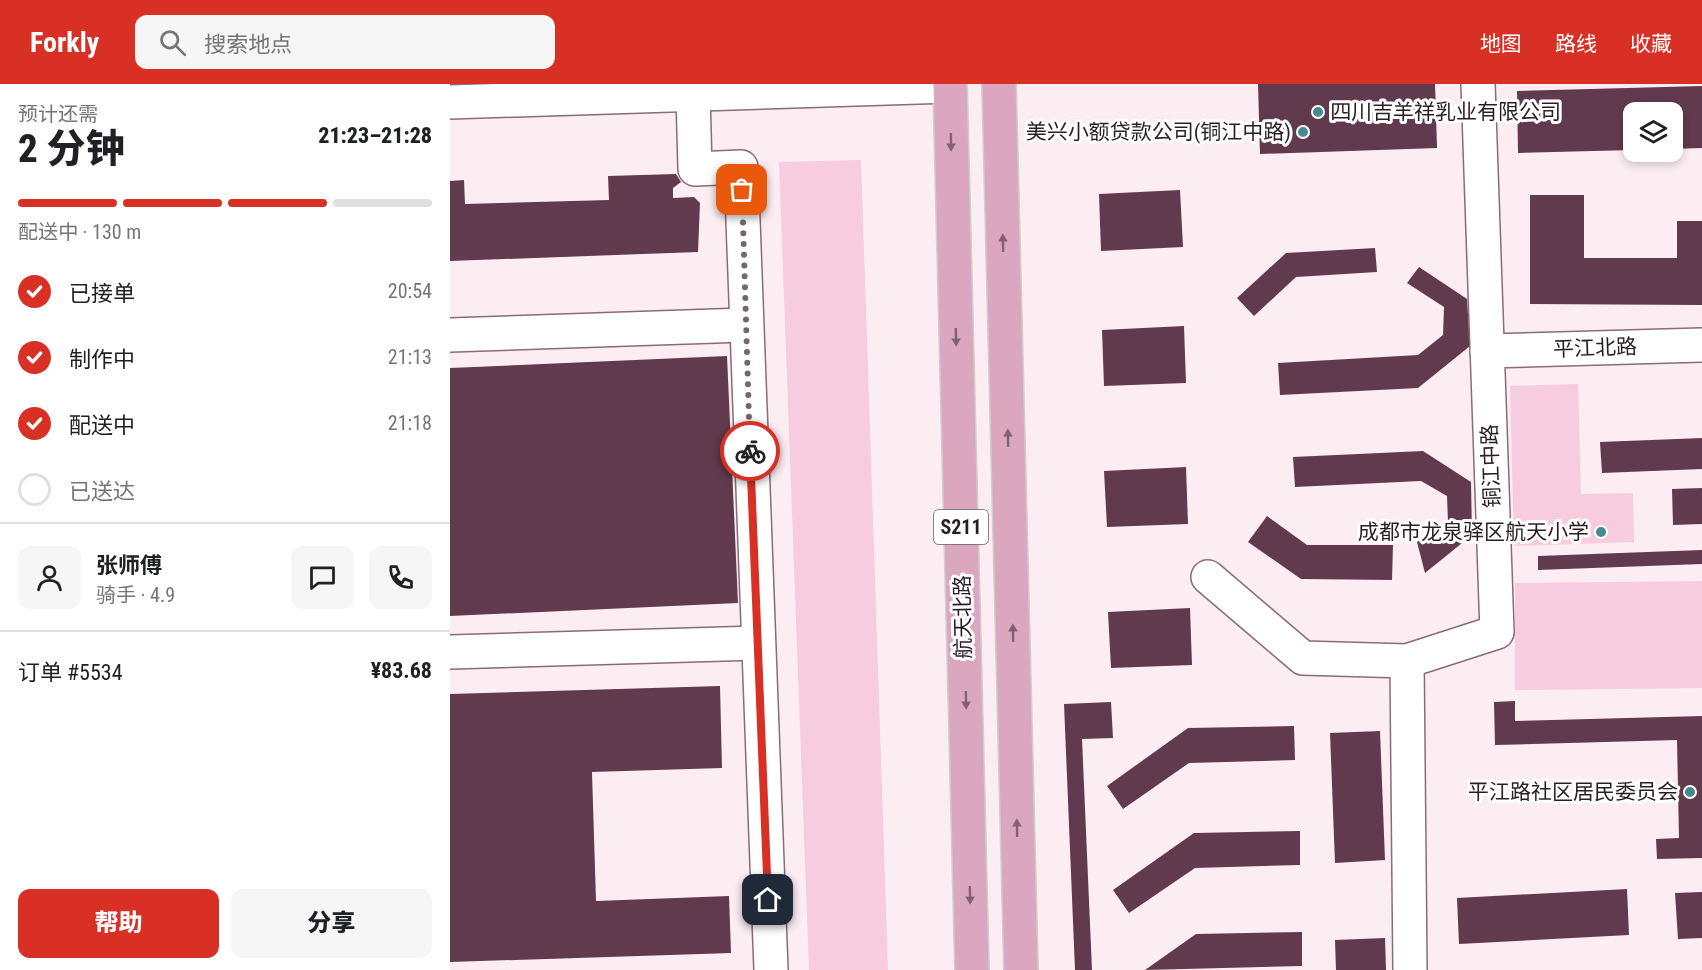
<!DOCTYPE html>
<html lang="zh">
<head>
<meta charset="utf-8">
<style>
	:root { --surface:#fff; --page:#f6f6f6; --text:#202124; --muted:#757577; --line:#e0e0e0; --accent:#d93025 }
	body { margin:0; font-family:"Roboto Condensed","Noto Sans SC",sans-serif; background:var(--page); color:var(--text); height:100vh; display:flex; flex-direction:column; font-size:22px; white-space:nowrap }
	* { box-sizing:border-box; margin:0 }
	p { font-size:20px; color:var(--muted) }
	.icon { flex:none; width:33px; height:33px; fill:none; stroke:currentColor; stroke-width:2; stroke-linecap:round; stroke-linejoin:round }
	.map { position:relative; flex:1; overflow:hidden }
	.drawer { display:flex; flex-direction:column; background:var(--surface); width:450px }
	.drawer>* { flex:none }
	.tools { position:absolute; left:1173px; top:18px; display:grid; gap:12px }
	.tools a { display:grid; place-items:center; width:60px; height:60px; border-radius:12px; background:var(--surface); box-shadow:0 3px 9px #0003; font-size:30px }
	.pin { position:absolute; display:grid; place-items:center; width:51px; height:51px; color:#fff; margin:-26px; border-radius:12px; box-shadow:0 3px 9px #0006 }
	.courier { position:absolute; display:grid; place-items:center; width:60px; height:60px; margin:-30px; border:4px solid #d93025; border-radius:50%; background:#fff; color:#222; box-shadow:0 2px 8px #0007 }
	.head em { font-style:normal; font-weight:800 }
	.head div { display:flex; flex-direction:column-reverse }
	.head { display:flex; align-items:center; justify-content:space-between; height:102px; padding:0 18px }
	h1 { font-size:39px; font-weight:800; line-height:45px }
	.bar { display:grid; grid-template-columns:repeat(4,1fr); gap:9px 6px; align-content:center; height:72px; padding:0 18px }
	.bar i { height:8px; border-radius:4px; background:var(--line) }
	.bar .active { background:var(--accent) }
	.bar p { grid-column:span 4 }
	.line { display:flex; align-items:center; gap:15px; padding:0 18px; border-top:2px solid var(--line) }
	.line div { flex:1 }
	.round { display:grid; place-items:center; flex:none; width:63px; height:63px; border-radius:12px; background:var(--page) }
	ol { padding:0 18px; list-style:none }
	li { display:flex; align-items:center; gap:18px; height:66px }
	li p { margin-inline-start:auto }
	li .icon { padding:6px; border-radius:50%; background:var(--accent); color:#fff; stroke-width:4 }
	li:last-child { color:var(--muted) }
	li i { width:33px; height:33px; border:3px solid var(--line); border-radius:50% }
	.action { display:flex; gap:12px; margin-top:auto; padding:12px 18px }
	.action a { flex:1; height:69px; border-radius:12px; background:var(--accent); color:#fff; font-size:24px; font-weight:800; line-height:69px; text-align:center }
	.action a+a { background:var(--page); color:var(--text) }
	header { display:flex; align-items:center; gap:36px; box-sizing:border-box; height:84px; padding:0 30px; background:var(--accent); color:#fff }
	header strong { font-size:28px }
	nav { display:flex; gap:33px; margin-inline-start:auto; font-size:21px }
	.search { width:420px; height:54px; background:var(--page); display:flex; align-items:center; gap:15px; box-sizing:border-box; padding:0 21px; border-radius:12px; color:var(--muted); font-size:22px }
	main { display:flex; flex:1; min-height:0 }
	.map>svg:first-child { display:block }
</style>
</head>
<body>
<header>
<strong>Forkly</strong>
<div class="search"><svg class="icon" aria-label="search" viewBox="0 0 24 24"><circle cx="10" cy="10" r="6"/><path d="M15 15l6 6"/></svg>搜索地点</div>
<nav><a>地图</a><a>路线</a><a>收藏</a></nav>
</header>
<main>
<section class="drawer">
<div class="head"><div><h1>2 分钟</h1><p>预计还需</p></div><em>21:23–21:28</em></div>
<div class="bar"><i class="active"></i><i class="active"></i><i class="active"></i><i></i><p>配送中 · 130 m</p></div>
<ol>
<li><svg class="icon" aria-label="check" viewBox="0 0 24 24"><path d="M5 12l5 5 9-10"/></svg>已接单<p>20:54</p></li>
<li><svg class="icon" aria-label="check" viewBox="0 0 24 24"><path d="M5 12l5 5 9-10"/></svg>制作中<p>21:13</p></li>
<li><svg class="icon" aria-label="check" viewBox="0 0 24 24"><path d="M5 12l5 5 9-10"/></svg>配送中<p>21:18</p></li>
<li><i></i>已送达</li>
</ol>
<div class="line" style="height:108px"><a class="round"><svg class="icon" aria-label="person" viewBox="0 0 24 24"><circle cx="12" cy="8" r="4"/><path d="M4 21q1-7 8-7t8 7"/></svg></a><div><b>张师傅</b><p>骑手 · 4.9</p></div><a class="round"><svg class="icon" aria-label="chat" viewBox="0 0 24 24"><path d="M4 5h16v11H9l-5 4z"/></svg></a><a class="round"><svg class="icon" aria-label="phone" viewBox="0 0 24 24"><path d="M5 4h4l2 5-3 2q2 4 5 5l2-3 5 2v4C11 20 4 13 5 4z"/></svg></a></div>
<div class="line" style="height:78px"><div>订单 #5534</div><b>¥83.68</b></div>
<div class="action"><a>帮助</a><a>分享</a></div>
</section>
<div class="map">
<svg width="1252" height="886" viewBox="0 0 1252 886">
	<rect width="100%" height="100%" fill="#fcedf3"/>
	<g fill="#f6ccde">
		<polygon points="411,76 438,886 359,886 329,78"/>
		<polygon points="1128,300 1131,410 1183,409 1184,458 1064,462 1060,302"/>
		<polygon points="1252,497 1252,604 1065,606 1065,499"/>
	</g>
	<g fill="#623a4d">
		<polygon points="808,0 985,0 987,64 810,70"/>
		<polygon points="1252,2 1252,64 1222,65 1222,28 1184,28 1184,66 1068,69 1067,7"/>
		<polygon points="226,90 231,98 223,104 223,114 244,113 250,119 248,168 0,177 0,97 14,96 15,120 159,116 158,92"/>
		<polygon points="730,106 733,163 651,167 649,110"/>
		<polygon points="1080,111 1134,111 1134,174 1227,174 1227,137 1252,137 1252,221 1080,220"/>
		<polygon points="925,164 927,188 846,193 804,232 787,214 836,169"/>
		<polygon points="969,183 1017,215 1020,262 968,304 830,311 828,279 968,271 993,251 994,223 957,199"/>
		<polygon points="734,242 736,299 654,302 652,246"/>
		<polygon points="277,272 288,519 0,532 0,284"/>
		<polygon points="1252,354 1252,385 1152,389 1150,358"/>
		<polygon points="973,367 1021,398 1022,451 975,489 967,458 998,438 997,412 971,397 845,403 843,373"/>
		<polygon points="736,383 738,440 657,443 654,387"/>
		<polygon points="1252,404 1252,440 1223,441 1222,405"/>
		<polygon points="817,432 857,461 943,461 942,496 851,495 798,458"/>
		<polygon points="1252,466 1252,480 1088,486 1088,472"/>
		<polygon points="740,524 742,581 661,584 658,528"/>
		<polygon points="270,602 272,684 142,688 146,817 279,812 281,869 0,878 0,610"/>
		<polygon points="1065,617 1065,637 1252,632 1252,774 1207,775 1206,755 1229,754 1227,656 1045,661 1044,618"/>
		<polygon points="661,618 663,654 632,655 642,886 625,886 614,620"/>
		<polygon points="844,642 845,676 739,679 673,725 657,702 738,644"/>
		<polygon points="930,647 935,776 885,779 880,649"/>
		<polygon points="850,747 850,781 745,784 679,829 663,806 744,749"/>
		<polygon points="1177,805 1179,851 1009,860 1007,814"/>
		<polygon points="1252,808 1252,854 1228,855 1225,809"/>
		<polygon points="852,848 852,882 695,886 746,850"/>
		<polygon points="935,854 936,886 886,886 885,856"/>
	</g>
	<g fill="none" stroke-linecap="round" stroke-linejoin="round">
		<defs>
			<g id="minor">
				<polyline points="243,10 245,85 291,83 321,886"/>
				<polyline points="0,18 500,2"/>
				<polyline points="0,251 295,241"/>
				<polyline points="1037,267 1252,261"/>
				<polyline points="758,493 853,574 957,577 1047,548 1028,0"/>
				<polyline points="0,568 308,559"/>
				<polyline points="957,577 960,886"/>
			</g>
			<g id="major">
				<polyline points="500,0 522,886"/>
				<polyline points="549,0 571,886"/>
			</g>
		</defs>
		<use href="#minor" stroke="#8a6b79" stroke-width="36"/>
		<use href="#major" stroke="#d0cdcf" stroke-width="36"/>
		<use href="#minor" stroke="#fff" stroke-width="33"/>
		<use href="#major" stroke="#daa7bf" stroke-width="33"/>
	</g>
	<defs><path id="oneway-solid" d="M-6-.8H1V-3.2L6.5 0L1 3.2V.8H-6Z" transform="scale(1.5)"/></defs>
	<g fill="#826271">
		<use href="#oneway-solid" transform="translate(501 58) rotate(89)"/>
		<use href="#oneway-solid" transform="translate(553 159) rotate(-91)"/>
		<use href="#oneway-solid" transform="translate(506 253) rotate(89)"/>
		<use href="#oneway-solid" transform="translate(558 354) rotate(-91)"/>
		<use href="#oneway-solid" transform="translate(563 549) rotate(-91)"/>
		<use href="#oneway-solid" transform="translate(516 616) rotate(89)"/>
		<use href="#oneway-solid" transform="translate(567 744) rotate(-91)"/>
		<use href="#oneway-solid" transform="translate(520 811) rotate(89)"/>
	</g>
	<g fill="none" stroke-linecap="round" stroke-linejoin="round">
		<polyline stroke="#74666c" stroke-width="6" stroke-dasharray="0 10.8" points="292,106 300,367"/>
		<polyline stroke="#d93025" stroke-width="8" points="300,367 318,816"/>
	</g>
	<g fill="#438b8f" stroke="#fff" stroke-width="2">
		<circle cx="868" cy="28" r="6"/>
		<circle cx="853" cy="48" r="6"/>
		<circle cx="1151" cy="448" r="6"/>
		<circle cx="1240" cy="708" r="6"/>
	</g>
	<g text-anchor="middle" stroke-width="6" stroke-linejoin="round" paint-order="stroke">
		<rect fill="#fff" stroke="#6a6165" stroke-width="1.5" x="484" y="426" width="54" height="34" rx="4.5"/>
		<g font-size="20" font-weight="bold" fill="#2a1d23">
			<text x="511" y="450">S211</text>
		</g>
		<g font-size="21" fill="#2a1d23" stroke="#fff" text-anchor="end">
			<text x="880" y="35" text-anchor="start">四川吉羊祥乳业有限公司</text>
			<text x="841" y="55">美兴小额贷款公司(铜江中路)</text>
			<text x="1139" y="455">成都市龙泉驿区航天小学</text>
			<text x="1228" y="715">平江路社区居民委员会</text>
		</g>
		<g font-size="21" fill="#2a1d23" stroke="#fff">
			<text transform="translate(1145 264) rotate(-2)" y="7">平江北路</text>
			<text transform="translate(1041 382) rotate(-92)" y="7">铜江中路</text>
			<text transform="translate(513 533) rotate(-91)" y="7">航天北路</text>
		</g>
	</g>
</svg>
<div class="tools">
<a><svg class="icon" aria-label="layers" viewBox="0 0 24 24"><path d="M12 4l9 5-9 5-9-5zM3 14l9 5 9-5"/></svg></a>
</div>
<div class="pin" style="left:292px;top:106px;background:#ea580c"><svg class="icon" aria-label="bag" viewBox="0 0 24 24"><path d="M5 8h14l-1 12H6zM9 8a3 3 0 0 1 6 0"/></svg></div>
<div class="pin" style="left:318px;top:816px;background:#1f2937"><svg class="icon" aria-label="home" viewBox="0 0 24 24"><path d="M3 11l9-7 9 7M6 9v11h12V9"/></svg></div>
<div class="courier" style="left:300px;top:367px"><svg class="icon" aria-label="bike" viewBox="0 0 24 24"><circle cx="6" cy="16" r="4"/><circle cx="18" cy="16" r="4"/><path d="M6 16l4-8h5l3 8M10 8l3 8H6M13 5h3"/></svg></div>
</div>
</main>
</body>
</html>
